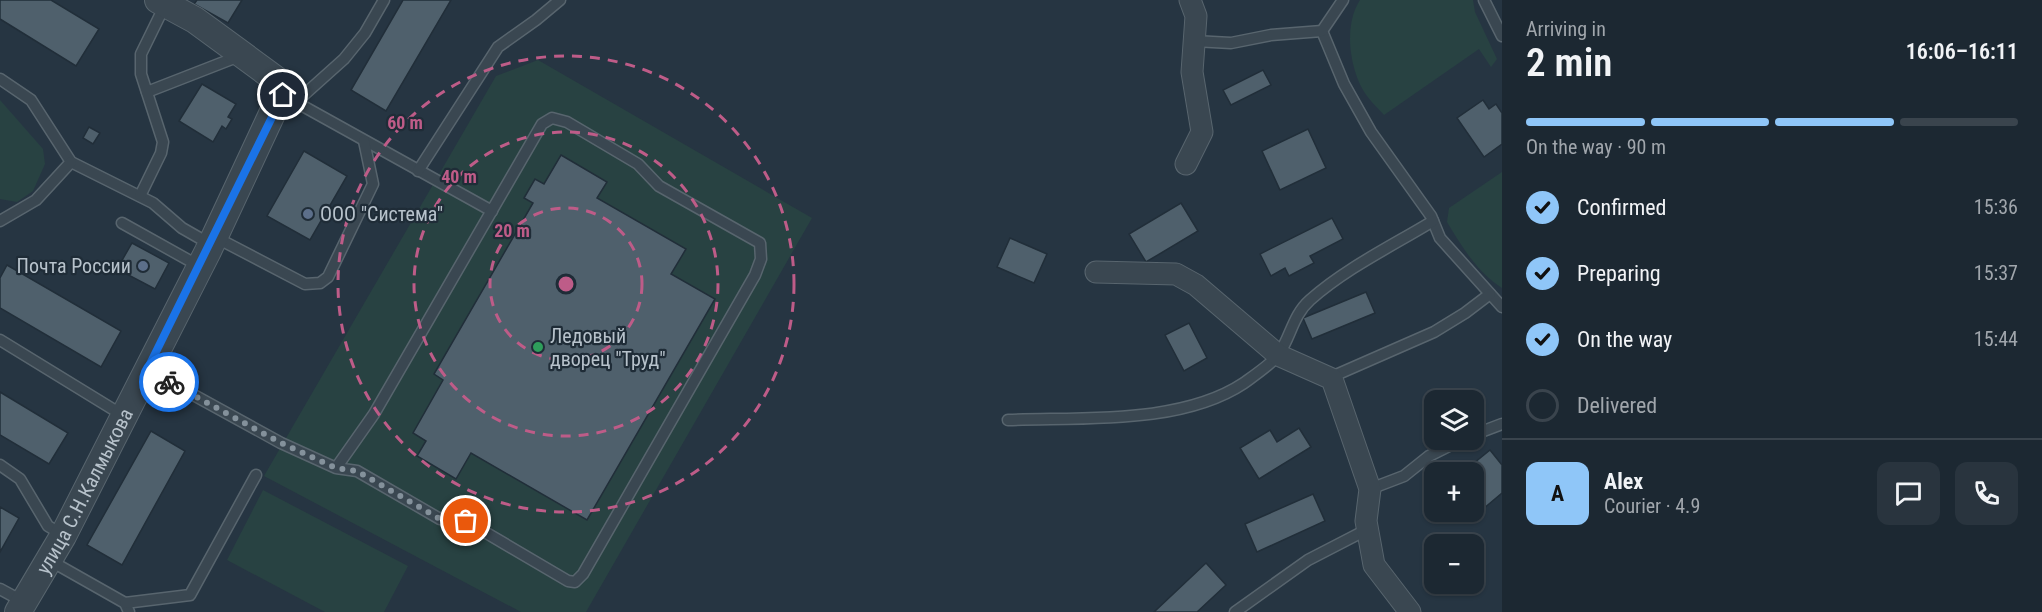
<!DOCTYPE html>
<html lang="en">
<head>
<meta charset="utf-8">
<style>
	:root { --surface:#1c2832; --page:#29343e; --text:#f1f3f6; --muted:#a0a6ac; --line:#3a444d; --accent:#8fc6f8 }
	body { margin:0; font-family:"Roboto Condensed",sans-serif; background:var(--page); color:var(--text); height:100vh; display:flex; flex-direction:column; font-size:22px; white-space:nowrap }
	* { box-sizing:border-box; margin:0 }
	p { font-size:20px; color:var(--muted) }
	.icon { flex:none; width:33px; height:33px; fill:none; stroke:currentColor; stroke-width:2; stroke-linecap:round; stroke-linejoin:round }
	.map { position:relative; flex:1; overflow:hidden }
	.details { display:flex; flex-direction:column; background:var(--surface); width:540px }
	.details>* { flex:none }
	.fabs { position:absolute; left:1424px; top:390px; display:grid; gap:12px }
	.fabs a { display:grid; place-items:center; width:60px; height:60px; border-radius:12px; background:var(--surface); box-shadow:0 2px 4px #0004,0 0 0 2px var(--line); font-size:30px }
	.pin { position:absolute; display:grid; place-items:center; width:51px; height:51px; color:#fff; margin:-26px; border:3px solid #fff; border-radius:50%; box-shadow:0 2px 6px #0007 }
	.courier { position:absolute; display:grid; place-items:center; width:60px; height:60px; margin:-30px; border:4px solid #1a73e8; border-radius:50%; background:#fff; color:#222; box-shadow:0 2px 8px #0007 }
	.overview em { font-style:normal; font-weight:600 }
	.overview div { display:flex; flex-direction:column-reverse }
	.overview { display:flex; align-items:center; justify-content:space-between; height:102px; padding:0 24px }
	h1 { font-size:39px; font-weight:600; line-height:45px }
	.bar { display:grid; grid-template-columns:repeat(4,1fr); gap:9px 6px; align-content:center; height:72px; padding:0 24px }
	.bar i { height:8px; border-radius:4px; background:var(--line) }
	.bar .on { background:var(--accent) }
	.bar p { grid-column:span 4 }
	.line { display:flex; align-items:center; gap:15px; padding:0 24px; border-top:2px solid var(--line) }
	.line div { flex:1 }
	.round { display:grid; place-items:center; flex:none; width:63px; height:63px; border-radius:12px; background:var(--page) }
	ol { padding:0 24px; list-style:none }
	li { display:flex; align-items:center; gap:18px; height:66px }
	li p { margin-inline-start:auto }
	li .icon { padding:6px; border-radius:50%; background:var(--accent); color:#111; stroke-width:4 }
	li:last-child { color:var(--muted) }
	li i { width:33px; height:33px; border:3px solid var(--line); border-radius:50% }
	main { display:flex; flex:1; min-height:0 }
	.map>svg:first-child { display:block }
</style>
</head>
<body>
<main>
<div class="map">
<svg width="1502" height="612" viewBox="0 0 1502 612">
	<rect width="100%" height="100%" fill="#263542"/>
	<g fill="#284242">
		<path d="M1360,0H1473L1475,12L1497,59L1491,67L1479,49L1384,115C1377,107 1368,99 1363,90C1349,65 1344,24 1360,0Z"/>
		<polygon points="538,60 812,218 586,612 521,612 264,476 496,76"/>
		<polygon points="0,100 43,149 45,164 33,191 17,202 0,199"/>
		<path d="M1502,172V288C1477,272 1462,247 1447,222L1449,208Z"/>
		<polygon points="263,490 408,566 384,612 325,612 227,560"/>
	</g>
	<g fill="#4f606c" stroke="#212e39" stroke-width="1.5">
		<polygon points="0,0 51,0 99,29 76,66 0,19"/>
		<polygon points="197,0 242,0 228,23 194,4"/>
		<polygon points="403,0 451,0 386,111 351,90"/>
		<polygon points="1263,70 1271,85 1231,105 1223,90"/>
		<polygon points="202,84 236,104 228,117 232,119 226,129 222,126 213,142 179,121"/>
		<polygon points="1483,100 1489,109 1496,104 1502,113 1502,144 1484,157 1457,118"/>
		<polygon points="89,127 100,133 93,144 83,138"/>
		<polygon points="1308,129 1326,168 1280,190 1262,151"/>
		<polygon points="304,151 347,176 310,240 267,216"/>
		<polygon points="561,155 607,182 597,198 686,249 671,274 715,299 587,520 471,453 456,479 417,456 426,441 413,433 443,380 434,374 533,203 524,198 535,179 544,184"/>
		<polygon points="1181,203 1198,231 1146,262 1129,234"/>
		<polygon points="1332,218 1343,239 1310,256 1314,263 1289,276 1285,268 1271,276 1260,254"/>
		<polygon points="1010,238 1047,254 1034,283 997,267"/>
		<polygon points="132,243 169,263 155,289 117,269"/>
		<polygon points="7,265 121,331 101,367 0,308 0,278"/>
		<polygon points="1366,292 1375,313 1312,339 1303,318"/>
		<polygon points="1189,323 1207,358 1184,371 1165,335"/>
		<polygon points="0,392 68,433 49,464 0,435"/>
		<polygon points="1299,428 1311,447 1259,479 1240,448 1270,430 1277,442"/>
		<polygon points="151,431 185,451 122,565 87,545"/>
		<polygon points="1490,450 1502,465 1502,493 1483,509 1473,498 1473,472 1463,472"/>
		<polygon points="1313,494 1325,521 1257,552 1245,524"/>
		<polygon points="0,507 19,518 0,552"/>
		<polygon points="1206,563 1226,585 1197,612 1154,612"/>
	</g>
	<g fill="none" stroke-linecap="round" stroke-linejoin="round">
		<defs>
			<g id="service">
				<polyline points="1484,0 1502,36"/>
				<polyline points="1322,31 1344,84 1371,132 1431,216 1440,238 1502,307"/>
				<polyline points="1194,41 1231,43 1271,35 1322,31 1343,0"/>
				<polyline points="0,79 31,100 71,162 153,203 182,228 210,244"/>
				<polyline points="147,92 242,55"/>
				<polyline points="283,95 492,211"/>
				<polyline points="296,102 344,59 365,33 384,0"/>
				<polyline points="418,171 498,47 536,20 560,0"/>
				<polyline points="140,196 161,153 163,142 141,74 141,54 166,3"/>
				<polyline points="0,221 36,200 71,162"/>
				<polyline points="122,223 199,266"/>
				<polyline points="215,237 305,284 320,283 328,277 373,184 364,141"/>
				<polyline points="0,340 124,416"/>
				<polyline points="148,370 281,443 336,468 357,471 440,519 466,521 568,581 575,582 583,574 755,275 761,259 760,243 659,186 638,164 567,122 552,118 542,124 374,414 336,468"/>
				<polyline points="1329,378 1434,332 1465,313 1490,294"/>
				<path d="M1008,420C1081,417 1181,425 1244,383C1252,377 1273,363 1279,354C1291,336 1293,315 1310,300C1346,268 1392,246 1433,221"/>
				<polyline points="1473,435 1502,424"/>
				<polyline points="0,465 20,479 48,526 63,535"/>
				<polyline points="1370,489 1404,476 1429,456 1461,440"/>
				<polyline points="49,560 125,603 129,612"/>
				<polyline points="0,589 24,602"/>
				<polyline points="125,603 190,595 256,475"/>
				<polyline points="1235,612 1308,560 1368,529"/>
			</g>
			<g id="minor">
				<polyline points="1186,164 1202,132 1192,72 1196,16 1190,0"/>
				<polyline points="1096,272 1176,274 1196,285 1278,355 1332,379 1370,489 1366,521 1374,565 1410,612"/>
			</g>
			<g id="tertiary">
				<path id="s1" d="M18,612L63,536L208,251L285,86L195,20L158,0"/>
			</g>
		</defs>
		<use href="#service" stroke="#58656e" stroke-width="13"/>
		<use href="#minor" stroke="#58656e" stroke-width="23"/>
		<use href="#tertiary" stroke="#58656e" stroke-width="28"/>
		<use href="#service" stroke="#3a4751" stroke-width="10"/>
		<use href="#minor" stroke="#3a4751" stroke-width="21"/>
		<use href="#tertiary" stroke="#3a4751" stroke-width="26"/>
	</g>
	<g fill="none" stroke-linecap="round" stroke-linejoin="round">
		<polyline stroke="#84919b" stroke-width="6" stroke-dasharray="0 10.8" points="169,382 281,443 336,468 357,471 440,519 466,521"/>
		<polyline stroke="#1a73e8" stroke-width="8" points="169,382 147,370 283,95"/>
	</g>
	<g fill="none" stroke="#be5c88" stroke-width="3" stroke-dasharray="10 8">
		<circle cx="566" cy="284" r="76"/>
		<circle cx="566" cy="284" r="152"/>
		<circle cx="566" cy="284" r="228"/>
	</g>
	<g fill="#5c6f8a" stroke="#1f2c37" stroke-width="2">
		<circle cx="308" cy="214" r="6"/>
		<circle cx="143" cy="266" r="6"/>
	</g>
	<circle fill="#2e9e5b" stroke="#1f2c37" stroke-width="2" cx="538" cy="347" r="6"/>
	<g text-anchor="middle" stroke-width="4.5" stroke-linejoin="round" paint-order="stroke">
		<g font-size="20" fill="#b7c2cb" stroke="#1f2c37" text-anchor="start">
			<text x="320" y="221">ООО "Система"</text>
			<text x="131" y="273" text-anchor="end">Почта России</text>
			<text x="550" y="343">Ледовый<tspan x="550" dy="23">дворец "Труд"</tspan></text>
		</g>
		<g font-size="20" fill="#b7c2cb" stroke="#1f2c37">
			<text dy="7" stroke="none"><textPath href="#s1" startOffset="138">улица С.Н.Калмыкова</textPath></text>
		</g>
	</g>
	<circle cx="566" cy="284" r="9" fill="#be5c88" stroke="#1f2c37" stroke-width="3"/>
	<g font-size="18" text-anchor="middle" font-weight="bold" fill="#be5c88" stroke="#1f2c37" stroke-width="4.5" stroke-linejoin="round" paint-order="stroke">
		<text x="405" y="129">60 m</text>
		<text x="459" y="183">40 m</text>
		<text x="512" y="237">20 m</text>
	</g>
</svg>
<div class="fabs">
<a><svg class="icon" aria-label="layers" viewBox="0 0 24 24"><path d="M12 4l9 5-9 5-9-5zM3 14l9 5 9-5"/></svg></a>
<a>+</a>
<a>−</a>
</div>
<div class="pin" style="left:466px;top:521px;background:#ea580c"><svg class="icon" aria-label="bag" viewBox="0 0 24 24"><path d="M5 8h14l-1 12H6zM9 8a3 3 0 0 1 6 0"/></svg></div>
<div class="pin" style="left:283px;top:95px;background:#1f2937"><svg class="icon" aria-label="home" viewBox="0 0 24 24"><path d="M3 11l9-7 9 7M6 9v11h12V9"/></svg></div>
<div class="courier" style="left:169px;top:382px"><svg class="icon" aria-label="bike" viewBox="0 0 24 24"><circle cx="6" cy="16" r="4"/><circle cx="18" cy="16" r="4"/><path d="M6 16l4-8h5l3 8M10 8l3 8H6M13 5h3"/></svg></div>
</div>
<section class="details">
<div class="overview"><div><h1>2 min</h1><p>Arriving in</p></div><em>16:06–16:11</em></div>
<div class="bar"><i class="on"></i><i class="on"></i><i class="on"></i><i></i><p>On the way · 90 m</p></div>
<ol>
<li><svg class="icon" aria-label="check" viewBox="0 0 24 24"><path d="M5 12l5 5 9-10"/></svg>Confirmed<p>15:36</p></li>
<li><svg class="icon" aria-label="check" viewBox="0 0 24 24"><path d="M5 12l5 5 9-10"/></svg>Preparing<p>15:37</p></li>
<li><svg class="icon" aria-label="check" viewBox="0 0 24 24"><path d="M5 12l5 5 9-10"/></svg>On the way<p>15:44</p></li>
<li><i></i>Delivered</li>
</ol>
<div class="line" style="height:108px"><b class="round" style="background:var(--accent);color:#111">A</b><div><b>Alex</b><p>Courier · 4.9</p></div><a class="round"><svg class="icon" aria-label="chat" viewBox="0 0 24 24"><path d="M4 5h16v11H9l-5 4z"/></svg></a><a class="round"><svg class="icon" aria-label="phone" viewBox="0 0 24 24"><path d="M5 4h4l2 5-3 2q2 4 5 5l2-3 5 2v4C11 20 4 13 5 4z"/></svg></a></div>
</section>
</main>
</body>
</html>
